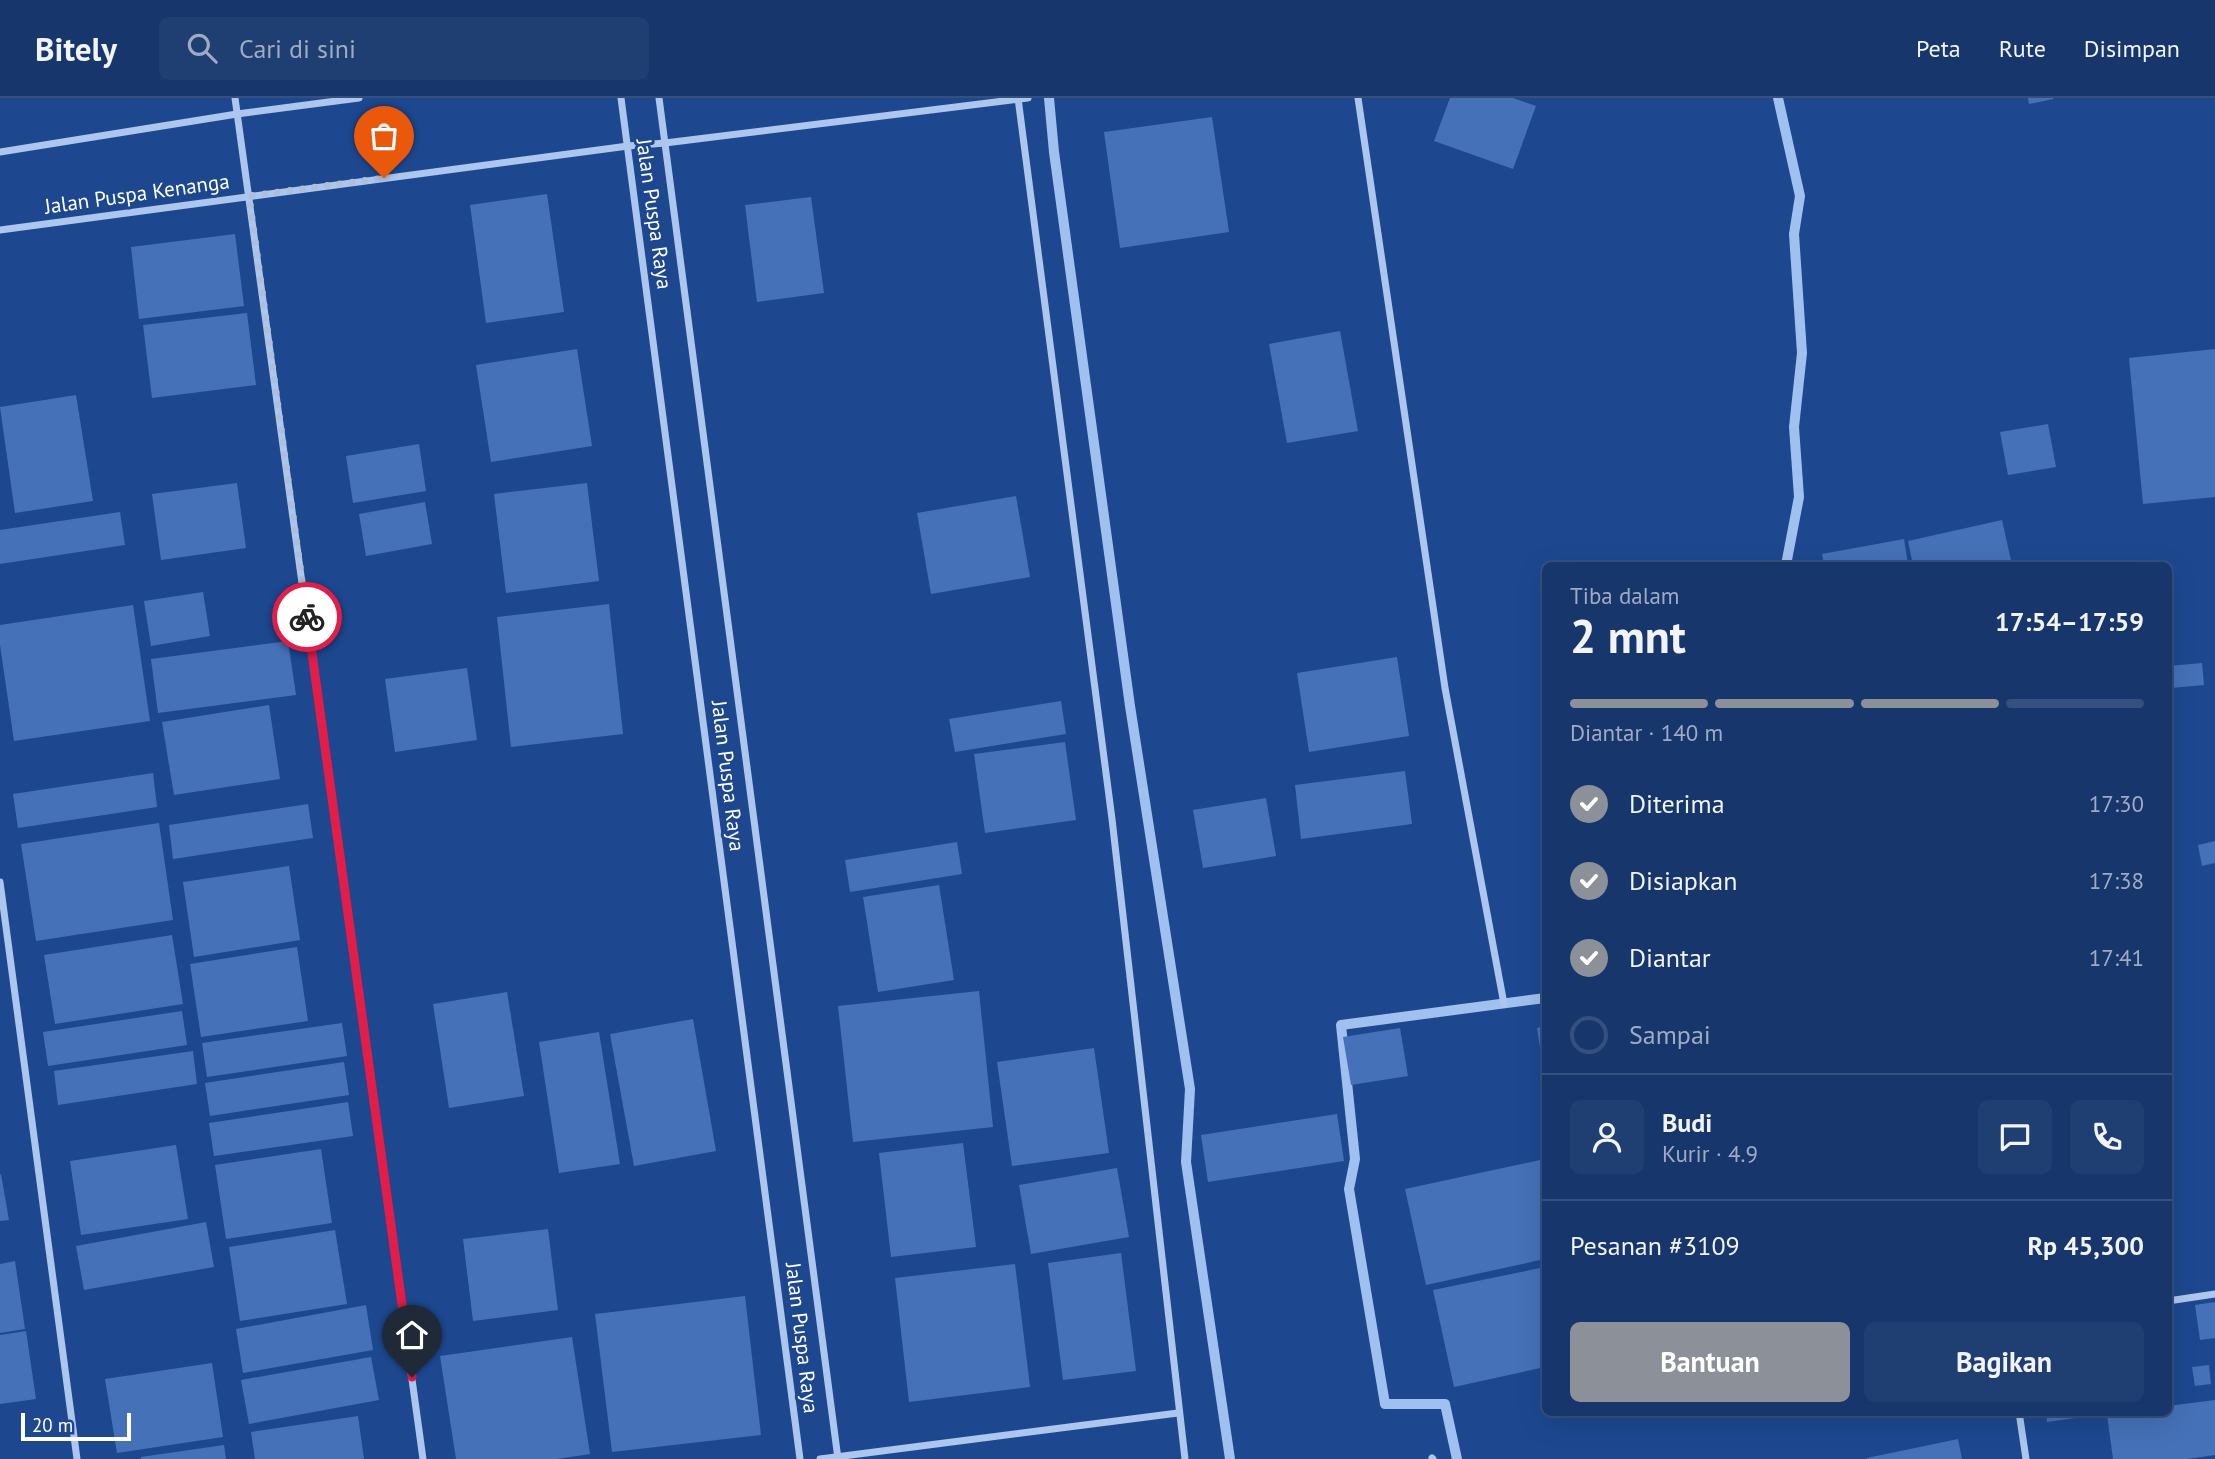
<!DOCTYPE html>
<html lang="id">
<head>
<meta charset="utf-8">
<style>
	:root { --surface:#16366c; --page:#1f3e72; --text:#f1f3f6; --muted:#9eabc2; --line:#35507f; --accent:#8c9099 }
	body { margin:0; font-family:"PT Sans",sans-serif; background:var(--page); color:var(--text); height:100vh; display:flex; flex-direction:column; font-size:26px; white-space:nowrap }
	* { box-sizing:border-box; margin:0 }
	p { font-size:23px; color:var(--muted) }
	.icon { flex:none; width:38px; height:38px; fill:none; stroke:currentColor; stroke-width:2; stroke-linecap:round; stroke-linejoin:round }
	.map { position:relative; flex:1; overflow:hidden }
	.details { position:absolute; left:1542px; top:464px; width:630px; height:854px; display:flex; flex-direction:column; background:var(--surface); border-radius:10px; box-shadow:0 7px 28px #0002,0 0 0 2px var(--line) }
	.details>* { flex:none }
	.scale { position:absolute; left:21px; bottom:18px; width:110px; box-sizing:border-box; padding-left:7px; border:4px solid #fff; border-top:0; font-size:19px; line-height:24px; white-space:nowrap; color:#fff; -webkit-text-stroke:5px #1d4890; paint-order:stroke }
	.pin { position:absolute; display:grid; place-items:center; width:60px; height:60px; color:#fff; margin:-72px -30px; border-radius:50% 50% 50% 0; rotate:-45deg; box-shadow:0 0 7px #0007 }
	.pin .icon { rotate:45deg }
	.courier { position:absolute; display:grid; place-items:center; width:70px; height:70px; margin:-35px; border:5px solid #e11d48; border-radius:50%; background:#fff; color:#222; box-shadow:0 2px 9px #0007 }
	.summary em { font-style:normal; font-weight:600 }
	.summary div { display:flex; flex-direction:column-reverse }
	.summary { display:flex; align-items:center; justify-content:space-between; height:119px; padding:0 28px }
	h1 { font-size:46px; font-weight:600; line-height:52px }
	.bar { display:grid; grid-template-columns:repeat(4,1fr); gap:10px 7px; align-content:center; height:84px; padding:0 28px }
	.bar i { height:9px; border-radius:5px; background:var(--line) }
	.bar .selected { background:var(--accent) }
	.bar p { grid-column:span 4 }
	.line { display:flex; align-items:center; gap:18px; padding:0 28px; border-top:2px solid var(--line) }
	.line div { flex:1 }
	.round { display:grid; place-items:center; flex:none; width:74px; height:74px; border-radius:10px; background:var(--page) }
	ol { padding:0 28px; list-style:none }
	li { display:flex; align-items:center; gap:21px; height:77px }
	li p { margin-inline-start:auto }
	li .icon { padding:7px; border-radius:50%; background:var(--accent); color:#fff; stroke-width:4 }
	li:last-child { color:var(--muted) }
	li i { width:38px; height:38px; border:4px solid var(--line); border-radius:50% }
	.primary-button { display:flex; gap:14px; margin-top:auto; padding:14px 28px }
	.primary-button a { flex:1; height:80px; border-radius:10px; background:var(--accent); color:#fff; font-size:28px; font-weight:600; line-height:80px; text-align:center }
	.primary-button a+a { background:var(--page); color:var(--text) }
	header { display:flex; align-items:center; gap:42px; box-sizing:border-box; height:98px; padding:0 35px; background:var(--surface); border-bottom:2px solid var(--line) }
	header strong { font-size:33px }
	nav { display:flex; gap:38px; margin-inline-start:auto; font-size:24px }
	.search { width:490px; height:63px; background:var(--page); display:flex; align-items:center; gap:18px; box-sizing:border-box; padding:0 24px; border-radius:10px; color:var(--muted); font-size:26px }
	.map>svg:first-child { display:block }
</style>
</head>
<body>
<header>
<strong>Bitely</strong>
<div class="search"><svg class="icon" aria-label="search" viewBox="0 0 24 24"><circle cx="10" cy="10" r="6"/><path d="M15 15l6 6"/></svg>Cari di sini</div>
<nav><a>Peta</a><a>Rute</a><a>Disimpan</a></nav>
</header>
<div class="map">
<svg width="2215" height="1361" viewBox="0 0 2215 1361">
	<rect width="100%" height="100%" fill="#1d4890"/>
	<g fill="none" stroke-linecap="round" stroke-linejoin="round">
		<g stroke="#a0c0ef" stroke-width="10">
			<polyline points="1049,0 1054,54 1130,608 1190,991 1186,1064 1230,1361"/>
			<polyline points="1778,0 1800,98 1794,136 1802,255 1794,329 1799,399 1786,467"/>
			<polyline points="1457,1361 1445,1306 1385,1306 1349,1091 1355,1061 1341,927 1545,900"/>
		</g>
	</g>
	<g fill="#4571b8">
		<polygon points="1450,0 1513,0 1536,8 1513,71 1434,43"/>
		<polygon points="2028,0 2053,0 2053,1 2029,6"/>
		<polygon points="1212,19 1229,134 1120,150 1104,34"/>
		<polygon points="547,96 564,214 486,225 470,107"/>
		<polygon points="811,99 824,195 757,204 745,107"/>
		<polygon points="235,136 244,208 139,221 131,149"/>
		<polygon points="247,215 256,287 152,300 143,227"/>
		<polygon points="1340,233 1358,333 1287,345 1269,246"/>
		<polygon points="577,251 592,348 491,364 476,267"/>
		<polygon points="2215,251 2215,399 2143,406 2129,260"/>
		<polygon points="76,297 93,403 15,415 0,309"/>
		<polygon points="2048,326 2056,369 2008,377 2000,334"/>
		<polygon points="419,346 426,393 353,405 346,358"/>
		<polygon points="237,385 246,450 161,462 152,396"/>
		<polygon points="587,385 599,483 506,495 494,396"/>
		<polygon points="1016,398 1030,479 931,496 917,415"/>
		<polygon points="425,404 432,446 366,458 359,416"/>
		<polygon points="120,414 125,447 0,466 0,432"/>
		<polygon points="2002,422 2012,467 1913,467 1908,443"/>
		<polygon points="1904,441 1908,467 1824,467 1822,456"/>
		<polygon points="203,494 210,538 151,548 144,503"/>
		<polygon points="609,506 623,636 511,649 497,519"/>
		<polygon points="133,507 150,623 14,643 0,547 0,527"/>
		<polygon points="288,543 296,597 158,615 151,561"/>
		<polygon points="1397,559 1409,638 1309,654 1297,575"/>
		<polygon points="2202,565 2204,587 2171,590 2169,568"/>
		<polygon points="467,570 477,642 395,654 385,581"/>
		<polygon points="1061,603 1066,636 955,654 949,621"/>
		<polygon points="269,607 280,681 174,697 162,624"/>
		<polygon points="1065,644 1076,722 985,735 974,656"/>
		<polygon points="1405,673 1412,726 1301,741 1295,687"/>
		<polygon points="153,675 157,709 18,730 13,696"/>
		<polygon points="1266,700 1276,758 1203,770 1193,712"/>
		<polygon points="308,706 313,740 173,761 169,727"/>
		<polygon points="159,725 173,822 36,843 21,746"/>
		<polygon points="2215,743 2215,765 2202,768 2198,747"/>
		<polygon points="957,744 962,776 850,794 845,762"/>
		<polygon points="289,768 300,842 194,859 183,784"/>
		<polygon points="939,787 954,882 878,894 863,799"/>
		<polygon points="172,837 183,906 55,926 44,857"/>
		<polygon points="297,849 308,923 201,939 190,866"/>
		<polygon points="979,893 993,1029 853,1044 838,908"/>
		<polygon points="507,894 524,998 449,1010 433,906"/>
		<polygon points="182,913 187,947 48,968 43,934"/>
		<polygon points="693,921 716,1053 634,1068 610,936"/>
		<polygon points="342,925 347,958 207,979 202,945"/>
		<polygon points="1545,928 1545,977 1544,977 1537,930"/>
		<polygon points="1400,930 1408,978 1351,987 1343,939"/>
		<polygon points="599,934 620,1066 559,1075 539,944"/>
		<polygon points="1094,950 1109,1055 1012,1068 997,964"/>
		<polygon points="193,953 197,986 58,1007 54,973"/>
		<polygon points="344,964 349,997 210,1018 205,985"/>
		<polygon points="348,1004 353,1038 214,1058 209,1025"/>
		<polygon points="1337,1016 1344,1063 1208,1084 1201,1037"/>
		<polygon points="963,1045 976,1149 891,1159 879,1055"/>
		<polygon points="176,1047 188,1121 81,1137 70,1063"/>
		<polygon points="321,1051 332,1125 226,1141 215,1067"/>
		<polygon points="1545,1061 1545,1161 1426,1187 1405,1091"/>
		<polygon points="1117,1070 1129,1139 1031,1156 1019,1087"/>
		<polygon points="1,1076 9,1122 0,1123 0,1077"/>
		<polygon points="206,1124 214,1169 84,1192 76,1148"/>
		<polygon points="548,1131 558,1212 473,1223 463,1141"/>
		<polygon points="335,1132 347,1206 240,1223 229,1149"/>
		<polygon points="1121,1155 1136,1273 1063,1282 1048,1165"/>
		<polygon points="15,1163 25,1231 0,1235 0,1166"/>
		<polygon points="1015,1166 1030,1289 909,1304 895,1180"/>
		<polygon points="1545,1169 1545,1269 1454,1289 1433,1192"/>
		<polygon points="745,1198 761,1337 612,1354 595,1216"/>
		<polygon points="2215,1204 2215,1240 2200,1242 2195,1207"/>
		<polygon points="366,1207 373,1252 243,1275 236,1231"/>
		<polygon points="26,1233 36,1301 0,1306 0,1237"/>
		<polygon points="572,1239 590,1356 557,1361 456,1361 440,1258"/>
		<polygon points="371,1259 379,1302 249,1326 241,1282"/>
		<polygon points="212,1265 223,1339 117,1355 105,1281"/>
		<polygon points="2209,1267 2211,1286 2195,1288 2192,1269"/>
		<polygon points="2215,1302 2215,1357 2187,1361 2113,1361 2107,1317 2126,1314 2168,1314 2168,1308"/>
		<polygon points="2046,1314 2095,1314 2096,1317 2047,1324"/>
		<polygon points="358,1318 364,1361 255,1361 251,1334"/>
		<polygon points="1958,1341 1962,1361 1867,1361 1867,1360"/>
		<polygon points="224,1347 226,1361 141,1361 141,1359"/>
	</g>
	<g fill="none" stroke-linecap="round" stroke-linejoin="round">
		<g stroke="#acc6ee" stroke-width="7">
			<polyline points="235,0 423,1361"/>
			<polyline points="621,0 800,1361"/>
			<polyline points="659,0 838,1361"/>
			<polyline points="1018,0 1112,721 1185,1361"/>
			<polyline points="1358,0 1445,590 1504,906"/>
			<polyline points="0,54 237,16 359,0"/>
			<polyline points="0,132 628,48 665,45 1028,0"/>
			<polyline points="2029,466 2029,467"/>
			<polyline points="0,784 77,1361"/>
			<polyline points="2168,1203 2215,1196"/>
			<polyline points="2019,1314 2026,1361"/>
			<polyline points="1432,1360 1433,1361"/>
			<polyline points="820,1361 1178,1315"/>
		</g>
	</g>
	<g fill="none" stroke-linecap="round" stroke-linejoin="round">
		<polyline stroke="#b0bfd8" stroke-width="7" stroke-dasharray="0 12.6" points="307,519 249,98 384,80"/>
		<polyline stroke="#e11d48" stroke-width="9" points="307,519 412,1279"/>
	</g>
	<g text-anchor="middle" stroke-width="6" stroke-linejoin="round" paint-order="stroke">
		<g font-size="21" fill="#fff" stroke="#1d4890">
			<text transform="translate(137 96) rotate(-8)" y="7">Jalan Puspa Kenanga</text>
			<text transform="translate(654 116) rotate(82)" y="7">Jalan Puspa Raya</text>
			<text transform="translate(728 678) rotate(83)" y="7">Jalan Puspa Raya</text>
			<text transform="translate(802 1240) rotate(83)" y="7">Jalan Puspa Raya</text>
		</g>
	</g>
</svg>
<div class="scale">20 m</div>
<div class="pin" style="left:384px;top:80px;background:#ea580c"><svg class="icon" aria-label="bag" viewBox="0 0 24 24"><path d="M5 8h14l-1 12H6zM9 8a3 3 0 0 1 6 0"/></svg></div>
<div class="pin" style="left:412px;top:1279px;background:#1f2937"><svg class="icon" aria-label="home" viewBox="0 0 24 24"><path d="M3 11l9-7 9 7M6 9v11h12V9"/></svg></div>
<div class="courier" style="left:307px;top:519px"><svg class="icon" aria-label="bike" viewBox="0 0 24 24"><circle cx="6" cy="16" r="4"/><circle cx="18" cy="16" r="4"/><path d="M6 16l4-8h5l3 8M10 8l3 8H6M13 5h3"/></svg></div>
<section class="details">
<div class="summary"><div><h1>2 mnt</h1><p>Tiba dalam</p></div><em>17:54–17:59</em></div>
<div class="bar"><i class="selected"></i><i class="selected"></i><i class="selected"></i><i></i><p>Diantar · 140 m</p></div>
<ol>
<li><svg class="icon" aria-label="check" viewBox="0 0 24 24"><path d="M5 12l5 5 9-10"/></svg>Diterima<p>17:30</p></li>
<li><svg class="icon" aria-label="check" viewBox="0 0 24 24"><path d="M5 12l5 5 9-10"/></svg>Disiapkan<p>17:38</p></li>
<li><svg class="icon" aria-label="check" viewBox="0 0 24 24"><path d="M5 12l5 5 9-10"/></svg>Diantar<p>17:41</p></li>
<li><i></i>Sampai</li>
</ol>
<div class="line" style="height:126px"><a class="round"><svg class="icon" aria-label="person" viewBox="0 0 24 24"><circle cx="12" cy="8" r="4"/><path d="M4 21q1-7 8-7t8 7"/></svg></a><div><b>Budi</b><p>Kurir · 4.9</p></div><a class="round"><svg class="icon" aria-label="chat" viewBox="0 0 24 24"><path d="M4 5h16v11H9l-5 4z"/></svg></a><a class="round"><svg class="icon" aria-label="phone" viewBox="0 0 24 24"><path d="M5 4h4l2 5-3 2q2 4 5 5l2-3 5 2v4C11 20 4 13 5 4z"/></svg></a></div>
<div class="line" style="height:91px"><div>Pesanan #3109</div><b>Rp 45,300</b></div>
<div class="primary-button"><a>Bantuan</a><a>Bagikan</a></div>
</section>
</div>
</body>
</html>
